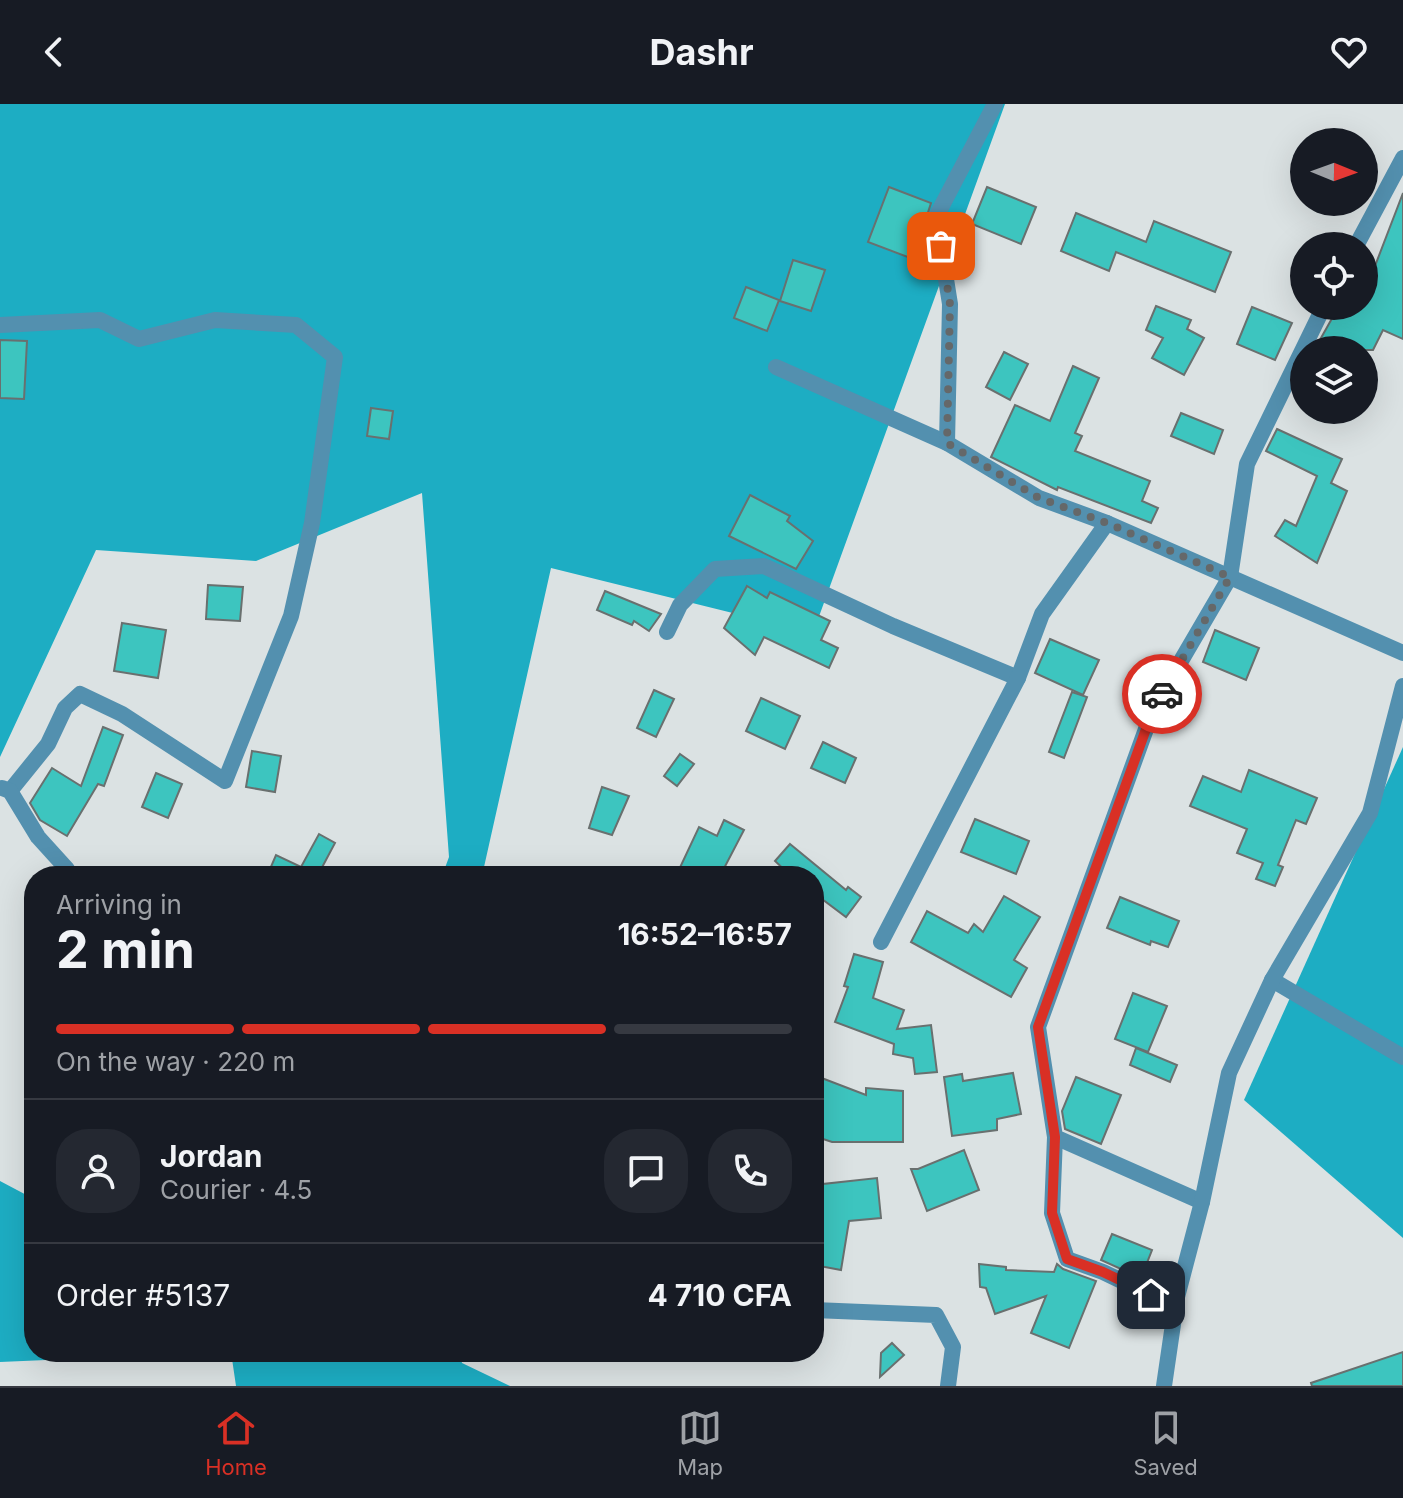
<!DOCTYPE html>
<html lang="en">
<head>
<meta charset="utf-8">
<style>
	:root { --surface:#171b24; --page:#242831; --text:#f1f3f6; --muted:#9ea1a6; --line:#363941; --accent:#d93025 }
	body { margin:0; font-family:Inter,sans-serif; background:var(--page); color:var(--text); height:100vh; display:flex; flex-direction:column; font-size:30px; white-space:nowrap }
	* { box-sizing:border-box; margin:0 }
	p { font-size:26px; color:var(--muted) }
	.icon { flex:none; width:44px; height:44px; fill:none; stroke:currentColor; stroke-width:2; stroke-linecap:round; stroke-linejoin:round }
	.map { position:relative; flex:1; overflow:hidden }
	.side { position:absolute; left:24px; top:762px; width:800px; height:496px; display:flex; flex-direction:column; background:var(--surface); border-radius:32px; box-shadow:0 8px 32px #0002 }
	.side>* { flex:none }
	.needle { width:52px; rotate:91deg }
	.buttons { position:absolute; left:1290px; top:24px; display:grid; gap:16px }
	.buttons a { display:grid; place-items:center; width:88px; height:88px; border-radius:50%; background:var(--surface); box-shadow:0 8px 32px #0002; font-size:40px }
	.pin { position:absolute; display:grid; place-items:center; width:68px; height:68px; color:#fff; margin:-34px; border-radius:16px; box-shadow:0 4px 12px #0006 }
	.courier { position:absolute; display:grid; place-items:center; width:80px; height:80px; margin:-40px; border:6px solid #d93025; border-radius:50%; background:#fff; color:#222; box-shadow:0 2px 10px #0007 }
	.overview em { font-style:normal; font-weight:700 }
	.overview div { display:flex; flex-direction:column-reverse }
	.overview { display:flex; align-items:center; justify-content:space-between; height:136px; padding:0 32px }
	h1 { font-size:52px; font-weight:700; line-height:60px }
	.bar { display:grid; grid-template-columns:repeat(4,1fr); gap:12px 8px; align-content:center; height:96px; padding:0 32px }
	.bar i { height:10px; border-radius:6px; background:var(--line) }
	.bar .selected { background:var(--accent) }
	.bar p { grid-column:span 4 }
	.line { display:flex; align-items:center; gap:20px; padding:0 32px; border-top:2px solid var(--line) }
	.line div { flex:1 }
	.round { display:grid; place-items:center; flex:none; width:84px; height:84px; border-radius:32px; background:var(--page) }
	header { display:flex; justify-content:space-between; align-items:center; height:104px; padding:0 32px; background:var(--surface); font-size:36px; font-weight:700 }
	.dock { display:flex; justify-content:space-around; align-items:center; height:112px; border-top:2px solid var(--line); background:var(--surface); font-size:22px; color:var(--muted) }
	.dock a { display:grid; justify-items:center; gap:4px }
	.dock .selected { color:var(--accent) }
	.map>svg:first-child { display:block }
</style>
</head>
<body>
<header><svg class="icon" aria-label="back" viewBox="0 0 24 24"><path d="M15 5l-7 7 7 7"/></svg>Dashr<svg class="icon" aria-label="heart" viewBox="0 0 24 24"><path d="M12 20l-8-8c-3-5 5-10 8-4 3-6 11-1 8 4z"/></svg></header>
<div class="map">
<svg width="1403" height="1282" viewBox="0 0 1403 1282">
	<rect width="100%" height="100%" fill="#dbe2e3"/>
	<g fill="#1dadc3">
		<polygon points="0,0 1005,0 813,529 551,464 482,772 442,772 449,753 422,389 256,457 96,446 0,653"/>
		<polygon points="1403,643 1403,1134 1244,996"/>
		<polygon points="0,1077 34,1095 34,1248 459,1248 462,1259 510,1282 236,1282 231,1248 0,1258"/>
	</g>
	<g fill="#3dc5bf" stroke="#69706f" stroke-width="2">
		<polygon points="889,83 931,99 913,155 868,138"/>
		<polygon points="987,83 1036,103 1021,140 972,120"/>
		<polygon points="1403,89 1403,235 1383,226 1373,246 1329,246 1317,241 1339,202 1364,202 1364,172 1370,175"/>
		<polygon points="1076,109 1146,138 1154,117 1231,148 1215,188 1116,148 1109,167 1061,147"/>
		<polygon points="793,156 825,166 811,207 780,197"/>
		<polygon points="746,183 779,196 767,227 734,214"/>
		<polygon points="1156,202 1191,216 1187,225 1204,234 1184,271 1152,254 1163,234 1146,226"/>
		<polygon points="1252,203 1292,219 1275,256 1237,240"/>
		<polygon points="0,236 27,237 24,295 0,294"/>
		<polygon points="1004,248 1028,260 1010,296 986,283"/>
		<polygon points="1073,262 1099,274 1075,329 1082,332 1075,347 1150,377 1142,397 1158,404 1151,419 1058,383 1057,386 991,353 1015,301 1050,317"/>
		<polygon points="371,304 393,307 389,335 367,332"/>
		<polygon points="1181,309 1223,326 1214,350 1171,332"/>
		<polygon points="1277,325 1342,355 1331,379 1347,387 1317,459 1275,432 1285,416 1296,422 1317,372 1266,347"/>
		<polygon points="750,391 790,412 787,417 813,437 796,465 729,432"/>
		<polygon points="208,481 243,483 240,517 206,515"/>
		<polygon points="747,482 767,494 770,488 830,517 821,536 838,544 829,564 764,533 755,551 724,524"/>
		<polygon points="605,487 661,510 649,527 634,517 632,521 597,506"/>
		<polygon points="122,519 166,526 158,574 114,567"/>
		<polygon points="1215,526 1259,544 1246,576 1203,558"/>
		<polygon points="1050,535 1099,556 1083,591 1035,569"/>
		<polygon points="654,586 674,595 656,633 637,624"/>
		<polygon points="1072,588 1087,593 1064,654 1049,648"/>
		<polygon points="761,594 800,612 785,645 746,627"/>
		<polygon points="103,623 123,631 104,682 98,680 67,732 40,716 30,699 52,664 81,682"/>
		<polygon points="823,638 856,654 845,679 811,664"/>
		<polygon points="252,647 281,652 275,688 246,683"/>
		<polygon points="680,650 694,660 677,682 664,672"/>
		<polygon points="1249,666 1317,694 1306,720 1296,716 1278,761 1283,763 1275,782 1256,775 1263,759 1237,749 1247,725 1190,702 1203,672 1241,688"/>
		<polygon points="156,669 182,680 168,714 142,703"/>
		<polygon points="602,683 629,692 612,731 589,724"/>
		<polygon points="975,715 1029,737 1016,770 961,748"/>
		<polygon points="724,716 744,726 720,772 676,772 699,723 717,732"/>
		<polygon points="319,730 335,739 318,771 321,772 267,772 276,751 301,763"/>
		<polygon points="790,740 846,786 848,783 861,793 846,813 814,789 814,772 791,772 775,757"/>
		<polygon points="1004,792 1040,813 1014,856 1027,864 1011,893 911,838 927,807 968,829 974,820 983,828"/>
		<polygon points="1120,793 1179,817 1168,843 1151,837 1150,841 1107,824"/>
		<polygon points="854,850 883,858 873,894 904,906 897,925 931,921 937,968 915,970 913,954 893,950 894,940 835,918 848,883 844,882"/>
		<polygon points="1133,889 1167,902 1148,948 1115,935"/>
		<polygon points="1136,944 1177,961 1170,978 1130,961"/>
		<polygon points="1013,969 1021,1010 997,1015 997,1026 952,1032 944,973 962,970 963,977"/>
		<polygon points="819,973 866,991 866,984 903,987 903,1038 832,1038 814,1032 814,986"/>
		<polygon points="1076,973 1121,991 1101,1040 1065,1025 1062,1007"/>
		<polygon points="964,1046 979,1086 927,1107 911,1065 918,1065"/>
		<polygon points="877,1074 881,1114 849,1117 841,1166 814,1161 814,1135 823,1080"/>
		<polygon points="1112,1130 1152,1146 1141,1174 1101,1156"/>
		<polygon points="979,1160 1006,1163 1006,1166 1054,1168 1057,1160 1063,1165 1096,1177 1069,1244 1031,1229 1046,1192 995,1210 986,1184 980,1183"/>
		<polygon points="892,1239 904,1251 880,1273 881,1249"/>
		<polygon points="1403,1248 1403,1282 1312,1282 1311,1279"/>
	</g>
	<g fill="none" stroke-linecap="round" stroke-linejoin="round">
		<g stroke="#5390af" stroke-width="16">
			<polyline points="1356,142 1403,54"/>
			<polyline points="0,221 100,216 139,235 215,216 296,221 335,253 312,419 291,512 225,677 122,610 80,590 65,604 48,640 10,687"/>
			<polyline points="776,263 947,339 1039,394 1107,419 1403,549"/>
			<polyline points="947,339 950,200 936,113 995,0"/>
			<polyline points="667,528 680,501 715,465 764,462 893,522 1018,574"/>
			<polyline points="2,684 10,687 38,733 67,765 68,772"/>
			<polyline points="881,838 1018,574 1042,510 1107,419"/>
			<polyline points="1272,876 1403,953"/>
			<polyline points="1055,1033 1052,1109 1067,1155 1103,1168 1176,1203"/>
			<polyline points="1202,1098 1055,1033 1038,923 1154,603 1230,473 1247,360 1324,202"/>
			<polyline points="814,1206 936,1211 953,1243 948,1282"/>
			<polyline points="1164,1282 1177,1193 1202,1098 1229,969 1272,876 1370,709 1403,582"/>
		</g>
	</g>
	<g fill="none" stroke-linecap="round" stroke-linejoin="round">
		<polyline stroke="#656869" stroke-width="8" stroke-dasharray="0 14.4" points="941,142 950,200 947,339 1039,394 1107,419 1230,473 1162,590"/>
		<polyline stroke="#d93025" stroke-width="10" points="1151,1191 1103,1168 1067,1155 1052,1109 1055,1033 1038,923 1154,603 1162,590"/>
	</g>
</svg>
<div class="buttons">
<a><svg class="needle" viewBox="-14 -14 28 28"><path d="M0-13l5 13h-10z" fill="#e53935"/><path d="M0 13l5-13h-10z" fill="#9ea1a6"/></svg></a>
<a><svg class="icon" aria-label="locate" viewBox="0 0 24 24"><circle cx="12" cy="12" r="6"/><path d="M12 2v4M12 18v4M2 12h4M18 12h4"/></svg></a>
<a><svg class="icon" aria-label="layers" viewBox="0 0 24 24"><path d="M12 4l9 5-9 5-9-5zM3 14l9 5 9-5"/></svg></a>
</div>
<div class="pin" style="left:941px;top:142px;background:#ea580c"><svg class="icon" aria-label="bag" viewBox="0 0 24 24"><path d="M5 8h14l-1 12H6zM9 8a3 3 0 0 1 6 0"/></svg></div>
<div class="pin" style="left:1151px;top:1191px;background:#1f2937"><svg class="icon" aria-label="home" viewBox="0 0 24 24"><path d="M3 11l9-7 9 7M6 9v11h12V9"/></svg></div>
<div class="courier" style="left:1162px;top:590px"><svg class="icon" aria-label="car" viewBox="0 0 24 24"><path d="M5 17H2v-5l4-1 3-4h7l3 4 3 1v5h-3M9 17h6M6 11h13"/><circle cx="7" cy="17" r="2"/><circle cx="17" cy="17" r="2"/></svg></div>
<section class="side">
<div class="overview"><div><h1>2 min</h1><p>Arriving in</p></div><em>16:52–16:57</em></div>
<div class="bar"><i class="selected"></i><i class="selected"></i><i class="selected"></i><i></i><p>On the way · 220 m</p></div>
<div class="line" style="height:144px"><a class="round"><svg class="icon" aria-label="person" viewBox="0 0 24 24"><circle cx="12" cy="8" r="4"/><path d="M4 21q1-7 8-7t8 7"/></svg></a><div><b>Jordan</b><p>Courier · 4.5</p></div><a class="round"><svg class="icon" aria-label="chat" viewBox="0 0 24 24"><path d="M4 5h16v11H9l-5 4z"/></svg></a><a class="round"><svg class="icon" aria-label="phone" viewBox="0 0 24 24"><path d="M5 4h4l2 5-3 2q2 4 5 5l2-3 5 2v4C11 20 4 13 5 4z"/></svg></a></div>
<div class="line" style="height:104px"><div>Order #5137</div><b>4 710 CFA</b></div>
</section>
</div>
<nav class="dock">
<a class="selected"><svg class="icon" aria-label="home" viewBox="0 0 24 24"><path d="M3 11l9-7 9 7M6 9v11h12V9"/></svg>Home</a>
<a><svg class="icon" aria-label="map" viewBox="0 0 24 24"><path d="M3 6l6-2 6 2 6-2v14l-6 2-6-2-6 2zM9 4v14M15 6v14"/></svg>Map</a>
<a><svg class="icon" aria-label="saved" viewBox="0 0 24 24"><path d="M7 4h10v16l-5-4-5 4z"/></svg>Saved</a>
</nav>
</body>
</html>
